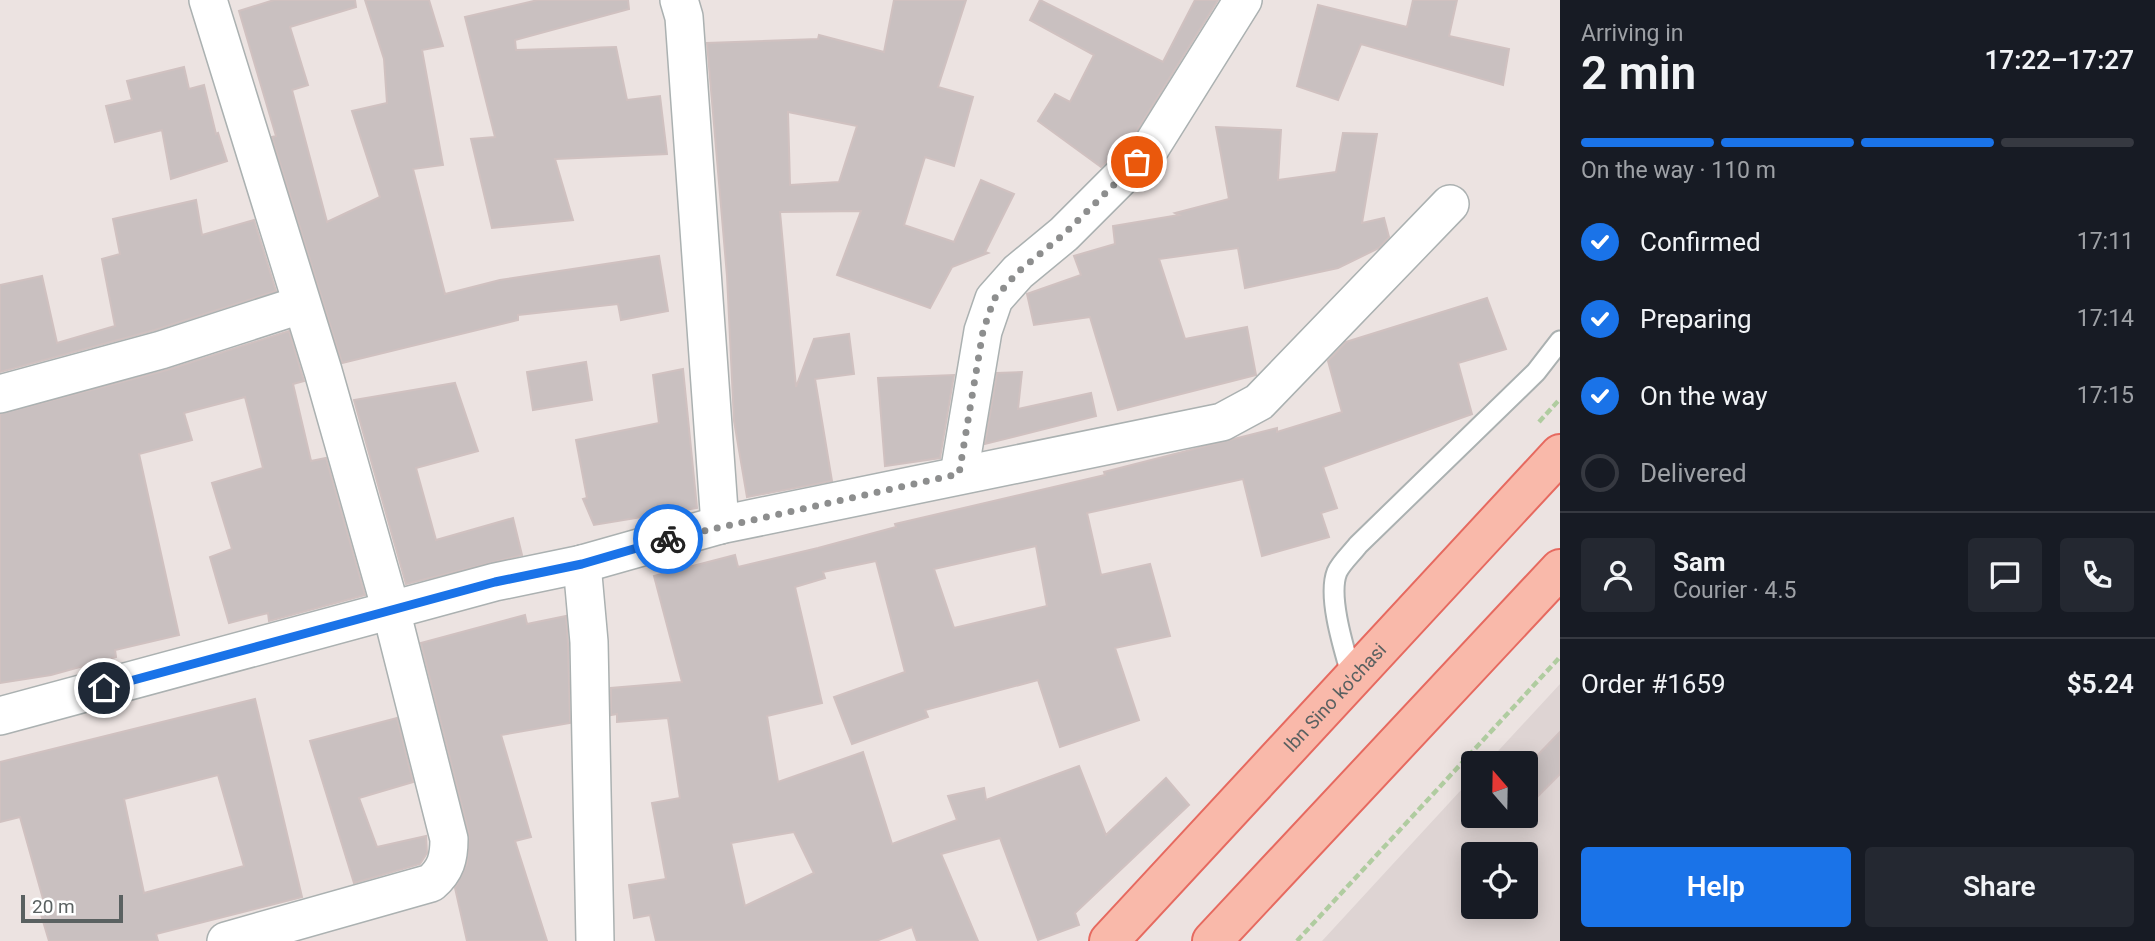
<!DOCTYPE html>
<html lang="en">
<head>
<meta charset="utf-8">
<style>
	:root { --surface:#171b24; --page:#242831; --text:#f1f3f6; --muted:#9ea1a6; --line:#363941; --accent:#1a73e8 }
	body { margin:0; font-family:Roboto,sans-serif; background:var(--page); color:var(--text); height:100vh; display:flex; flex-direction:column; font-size:26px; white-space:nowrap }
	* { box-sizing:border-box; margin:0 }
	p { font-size:23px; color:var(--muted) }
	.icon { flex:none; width:38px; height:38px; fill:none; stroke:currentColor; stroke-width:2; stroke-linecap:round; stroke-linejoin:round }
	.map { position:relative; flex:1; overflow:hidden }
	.side { display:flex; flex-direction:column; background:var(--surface); width:595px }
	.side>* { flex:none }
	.needle { width:46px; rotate:340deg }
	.tools { position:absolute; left:1461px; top:751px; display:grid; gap:14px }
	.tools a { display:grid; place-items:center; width:77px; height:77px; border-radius:7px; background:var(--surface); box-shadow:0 4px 18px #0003; font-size:35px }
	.scale { position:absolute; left:21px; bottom:18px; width:102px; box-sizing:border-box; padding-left:7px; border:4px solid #5a6161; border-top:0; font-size:19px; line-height:24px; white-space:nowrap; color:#5a6161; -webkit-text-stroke:5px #fff; paint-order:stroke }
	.pin { position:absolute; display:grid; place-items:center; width:60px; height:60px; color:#fff; margin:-30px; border:4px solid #fff; border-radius:50%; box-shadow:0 2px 7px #0007 }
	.courier { position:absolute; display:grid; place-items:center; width:70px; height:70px; margin:-35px; border:5px solid #1a73e8; border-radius:50%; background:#fff; color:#222; box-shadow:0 2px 9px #0007 }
	.summary em { font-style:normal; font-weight:600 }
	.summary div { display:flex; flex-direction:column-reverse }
	.summary { display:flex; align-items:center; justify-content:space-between; height:119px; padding:0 21px }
	h1 { font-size:46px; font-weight:600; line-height:52px }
	.bar { display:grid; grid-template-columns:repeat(4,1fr); gap:10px 7px; align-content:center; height:84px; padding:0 21px }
	.bar i { height:9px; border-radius:5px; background:var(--line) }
	.bar .selected { background:var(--accent) }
	.bar p { grid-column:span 4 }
	.line { display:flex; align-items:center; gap:18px; padding:0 21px; border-top:2px solid var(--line) }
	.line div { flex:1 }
	.round { display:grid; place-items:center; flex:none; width:74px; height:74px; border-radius:7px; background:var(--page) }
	ol { padding:0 21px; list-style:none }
	li { display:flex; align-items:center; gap:21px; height:77px }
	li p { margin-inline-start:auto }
	li .icon { padding:7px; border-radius:50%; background:var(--accent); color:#fff; stroke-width:4 }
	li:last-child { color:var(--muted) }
	li i { width:38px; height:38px; border:4px solid var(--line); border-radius:50% }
	.cta { display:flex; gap:14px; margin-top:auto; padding:14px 21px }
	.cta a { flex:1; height:80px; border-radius:7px; background:var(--accent); color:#fff; font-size:28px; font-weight:600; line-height:80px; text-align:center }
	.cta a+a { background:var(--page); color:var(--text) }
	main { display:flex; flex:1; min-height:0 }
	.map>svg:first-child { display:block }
</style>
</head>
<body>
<main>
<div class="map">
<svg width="1560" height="941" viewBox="0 0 1560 941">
	<rect width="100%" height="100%" fill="#ece3e1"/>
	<path fill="#ded4d3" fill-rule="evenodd" d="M1560,684V941H1322L1473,777L1474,816H1526V763H1487ZM1474,854H1526V906H1474Z"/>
	<g fill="#c9c0c0" stroke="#d0c1c0" stroke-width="2" fill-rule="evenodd">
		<polygon points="274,0 355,0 356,7 290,27 308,85 292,90 327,222 380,197 352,111 387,103 384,59 365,0 429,0 443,46 422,50 443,165 413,169 445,294 500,280 659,256 668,311 621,320 618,304 518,315 518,320 342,363 272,137 276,136 239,11"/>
		<polygon points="538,0 628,0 629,9 515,40 516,50 616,47 627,100 660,96 667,154 555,159 573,220 492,228 471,139 495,137 465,17"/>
		<path d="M894,0H966L938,87L973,97L954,166L925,157L904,225L954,242L981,180L1014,194L985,252L988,253L952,267L930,308L837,275L861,211L780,212L796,387L814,339L849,334L854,374L815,379L832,481L747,497L734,421L727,276L707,43L818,39L819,35L884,52ZM788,112L857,126L839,182L790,185Z"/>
		<polygon points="1040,0 1163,62 1195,0 1218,0 1136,132 1101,167 1038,121 1055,94 1070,102 1094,55 1030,20"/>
		<polygon points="1413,0 1457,0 1449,36 1509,49 1503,85 1361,44 1338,100 1297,86 1318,5 1407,27"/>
		<polygon points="184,67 189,89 204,85 216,134 218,133 227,161 171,179 162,130 115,142 106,106 132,100 127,81"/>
		<polygon points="1216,127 1281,130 1278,180 1336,172 1343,133 1377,134 1362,223 1384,218 1389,237 1379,248 1338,268 1245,288 1238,248 1159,259 1185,339 1247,327 1256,375 1118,410 1090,317 1034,325 1027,294 1081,275 1074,256 1115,244 1113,226 1179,215 1175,213 1229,199"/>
		<polygon points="196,200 202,235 254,220 276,291 155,330 0,372 0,285 42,276 57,343 115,326 102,259 120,254 113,219"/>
		<path d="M1487,298L1506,349L1458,363L1472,414L1323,467L1337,508L1321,513L1329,537L1262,556L1243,479L1087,513L1101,575L1150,564L1170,636L1115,648L1139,720L1060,747L1038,680L925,710L928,717L852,744L834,697L905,672L876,561L823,572L825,578L795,587L822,703L767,716L778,782L863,752L892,844L957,820L948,796L984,788L986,800L1079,766L1106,835L1166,778L1189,805L1075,913L1079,925L1038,940L1000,838L941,854L978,941H917L912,927L876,941H656L650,915L634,918L629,885L666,879L652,803L680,798L668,718L617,722V714L611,715V688L682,682L654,576L735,555L738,567L818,548L896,527L895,524L1105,475L1104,472L1277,428V432L1342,412L1328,361L1346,342ZM1036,546L1047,606L954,628L934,569ZM794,832L814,873L745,906L731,843Z"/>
		<polygon points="289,331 304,381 293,384 311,461 326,458 365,595 269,621 268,613 229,623 210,557 232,549 212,483 263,468 245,397 184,413 192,440 139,454 179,635 115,650 116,657 51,675 0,683 0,414 167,370"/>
		<polygon points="586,362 592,400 533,410 527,372"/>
		<polygon points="683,369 697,508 594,525 583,499 587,498 576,440 659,423 653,375"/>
		<polygon points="1022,372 1018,409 1091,393 1096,416 985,444 997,373"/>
		<polygon points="954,375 940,458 885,466 878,378"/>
		<polygon points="455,383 478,451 416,468 436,540 513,518 522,555 406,584 354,400"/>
		<polygon points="525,615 527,624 566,616 568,643 570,723 501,735 531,837 515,841 547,941 467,941 455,888 467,864 469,834 421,643"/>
		<path d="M255,699L302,897L156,934L158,941H49L39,908L45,906L20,817L0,822V762ZM218,775L244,866L144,893L124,799Z"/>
		<polygon points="397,718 413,782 359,798 377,847 426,836 427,853 420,864 354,883 310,741"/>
		<polygon points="1560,732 1560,774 1526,808 1526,767"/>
	</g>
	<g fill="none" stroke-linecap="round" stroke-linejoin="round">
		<defs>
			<path id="service" d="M1352,677C1345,652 1327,597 1337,572C1341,563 1352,553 1358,545L1536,372L1560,341"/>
			<g id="minor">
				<path d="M208,0L323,371L391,610L449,839C449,858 446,870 431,883L226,941"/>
				<polyline points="679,0 684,17 720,525"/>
				<polyline points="0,394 161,350 300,305"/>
				<polyline points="959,474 983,331 994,299 1018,272 1064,234 1151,147 1243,0"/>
				<polyline points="582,564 589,642 595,941"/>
				<polyline points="0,716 495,582 582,564 720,525 1222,422 1259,402 1450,204"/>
			</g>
			<g id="primary">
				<path id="s1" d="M1109,941L1560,454"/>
				<polyline points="1212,941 1560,569"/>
			</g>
		</defs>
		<use href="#service" stroke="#abb1b1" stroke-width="23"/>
		<use href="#minor" stroke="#abb1b1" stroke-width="40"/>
		<use href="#primary" stroke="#e66a60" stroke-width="42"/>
		<g stroke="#b0cca0" stroke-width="4.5" stroke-dasharray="7 3.5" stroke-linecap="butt">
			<polyline points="1539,422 1560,399"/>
			<polyline points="1297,941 1560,657"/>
		</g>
		<use href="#service" stroke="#fff" stroke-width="19"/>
		<use href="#minor" stroke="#fff" stroke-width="37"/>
		<use href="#primary" stroke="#f9b9aa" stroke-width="38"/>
	</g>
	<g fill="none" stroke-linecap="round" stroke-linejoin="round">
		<polyline stroke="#8d8e8e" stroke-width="7" stroke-dasharray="0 12.6" points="668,539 959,474 983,331 994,299 1018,272 1064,234 1137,162"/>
		<polyline stroke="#1a73e8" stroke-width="9" points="104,688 495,582 582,564 668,539"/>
	</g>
	<g text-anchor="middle" stroke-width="5" stroke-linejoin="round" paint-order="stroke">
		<g font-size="19" fill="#5a6161" stroke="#fff">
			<text dy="7" stroke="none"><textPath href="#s1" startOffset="332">Ibn Sino ko'chasi</textPath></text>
		</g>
	</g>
</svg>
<div class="tools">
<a><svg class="needle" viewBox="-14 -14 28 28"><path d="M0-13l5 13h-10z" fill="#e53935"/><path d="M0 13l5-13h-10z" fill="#9ea1a6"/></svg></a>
<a><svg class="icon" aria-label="locate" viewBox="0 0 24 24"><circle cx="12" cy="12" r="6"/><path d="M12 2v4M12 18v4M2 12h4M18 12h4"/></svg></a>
</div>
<div class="scale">20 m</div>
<div class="pin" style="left:1137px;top:162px;background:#ea580c"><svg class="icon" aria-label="bag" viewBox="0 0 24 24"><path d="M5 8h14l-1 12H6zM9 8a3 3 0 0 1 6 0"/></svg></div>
<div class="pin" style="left:104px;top:688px;background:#1f2937"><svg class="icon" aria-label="home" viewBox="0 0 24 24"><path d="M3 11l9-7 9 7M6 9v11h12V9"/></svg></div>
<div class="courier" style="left:668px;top:539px"><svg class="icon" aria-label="bike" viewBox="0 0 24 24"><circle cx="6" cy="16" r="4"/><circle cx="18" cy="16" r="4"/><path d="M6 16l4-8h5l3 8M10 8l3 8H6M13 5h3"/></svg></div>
</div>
<section class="side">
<div class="summary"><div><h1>2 min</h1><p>Arriving in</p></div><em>17:22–17:27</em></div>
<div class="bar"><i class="selected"></i><i class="selected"></i><i class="selected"></i><i></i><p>On the way · 110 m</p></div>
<ol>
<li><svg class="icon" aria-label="check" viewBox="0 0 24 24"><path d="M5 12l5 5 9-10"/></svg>Confirmed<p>17:11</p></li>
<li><svg class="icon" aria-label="check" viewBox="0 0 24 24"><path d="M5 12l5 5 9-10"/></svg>Preparing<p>17:14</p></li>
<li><svg class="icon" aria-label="check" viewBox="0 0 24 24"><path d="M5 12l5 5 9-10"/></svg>On the way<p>17:15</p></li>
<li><i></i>Delivered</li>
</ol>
<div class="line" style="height:126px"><a class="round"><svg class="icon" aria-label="person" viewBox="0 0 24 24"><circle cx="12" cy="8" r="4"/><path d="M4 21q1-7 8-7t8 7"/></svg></a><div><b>Sam</b><p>Courier · 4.5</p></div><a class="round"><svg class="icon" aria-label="chat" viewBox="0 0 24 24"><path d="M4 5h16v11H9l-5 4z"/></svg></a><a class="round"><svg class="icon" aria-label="phone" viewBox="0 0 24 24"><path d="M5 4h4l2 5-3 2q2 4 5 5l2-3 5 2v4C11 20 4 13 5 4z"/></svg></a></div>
<div class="line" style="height:91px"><div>Order #1659</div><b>$5.24</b></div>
<div class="cta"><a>Help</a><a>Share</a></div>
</section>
</main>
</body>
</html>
